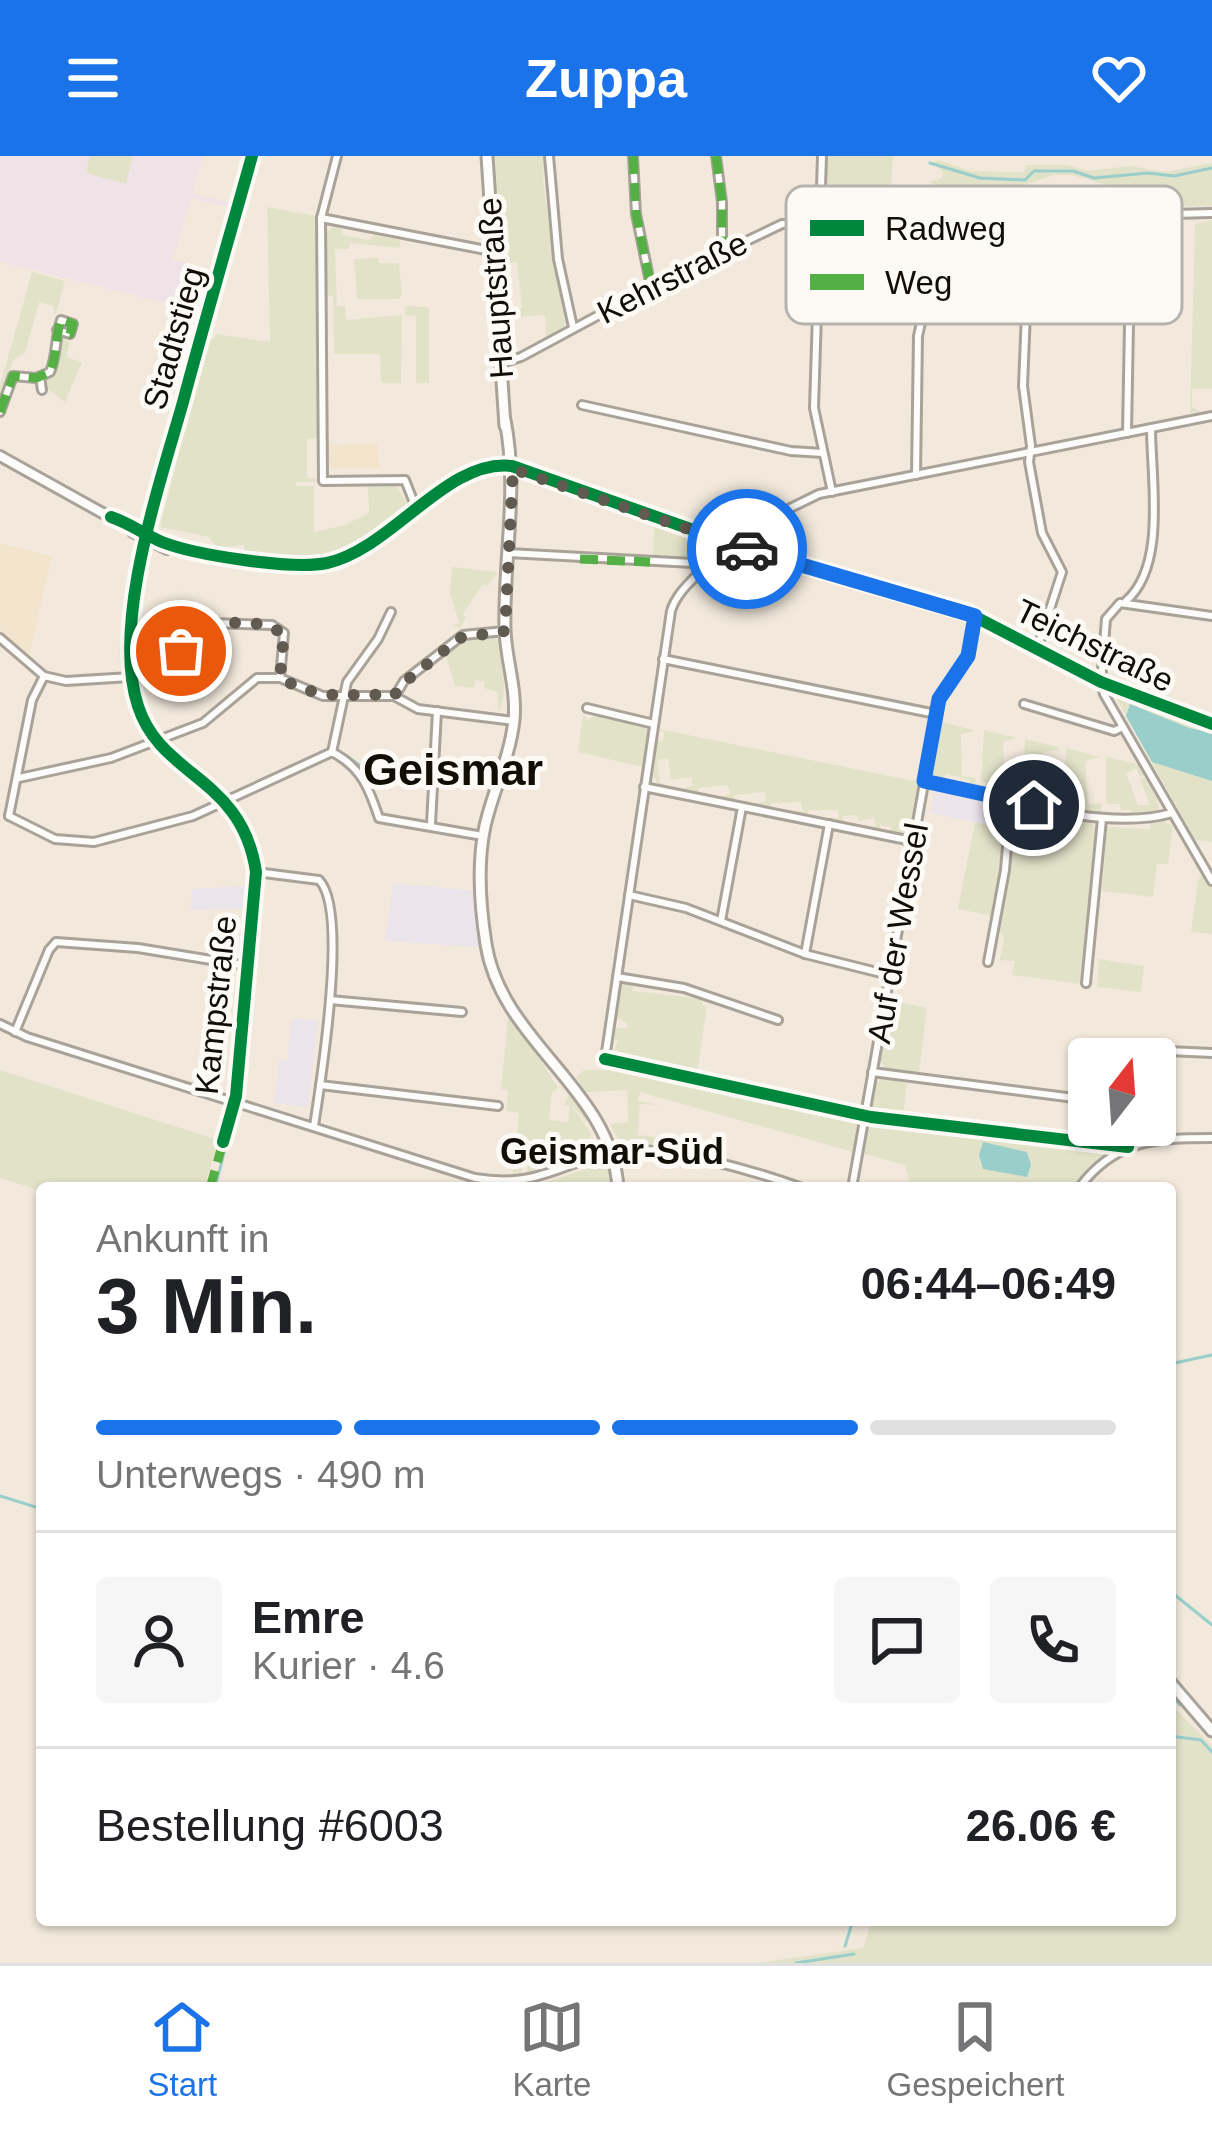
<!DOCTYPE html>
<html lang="de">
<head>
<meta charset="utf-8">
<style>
	:root { --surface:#fff; --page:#f6f6f6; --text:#202124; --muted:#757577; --line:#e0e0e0; --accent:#1a73e8 }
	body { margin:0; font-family:Arial,sans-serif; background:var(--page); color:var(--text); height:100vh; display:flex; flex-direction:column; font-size:45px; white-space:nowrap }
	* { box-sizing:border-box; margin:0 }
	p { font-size:39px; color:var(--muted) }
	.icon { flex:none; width:66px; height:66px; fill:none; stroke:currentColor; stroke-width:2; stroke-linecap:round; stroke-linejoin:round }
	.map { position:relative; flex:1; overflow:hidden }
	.sheet { position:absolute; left:36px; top:1026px; width:1140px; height:744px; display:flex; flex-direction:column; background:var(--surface); border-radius:12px; box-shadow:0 3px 9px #0004 }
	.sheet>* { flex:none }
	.needle { width:78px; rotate:17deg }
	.tools { position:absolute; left:1068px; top:882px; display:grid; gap:24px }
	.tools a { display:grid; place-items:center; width:108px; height:108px; border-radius:12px; background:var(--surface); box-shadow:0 3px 9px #0004; font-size:60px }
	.pin { position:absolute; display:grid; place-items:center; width:102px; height:102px; color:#fff; margin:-51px; border:6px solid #fff; border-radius:50%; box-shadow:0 3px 12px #0007 }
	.courier { position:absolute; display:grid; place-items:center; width:120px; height:120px; margin:-60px; border:9px solid #1a73e8; border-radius:50%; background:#fff; color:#222; box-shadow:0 3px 15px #0007 }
	.headline em { font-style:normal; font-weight:600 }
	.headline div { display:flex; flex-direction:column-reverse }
	.headline { display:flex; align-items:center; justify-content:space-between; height:204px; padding:0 60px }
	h1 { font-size:78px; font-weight:600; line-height:90px }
	.bar { display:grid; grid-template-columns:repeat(4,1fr); gap:18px 12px; align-content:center; height:144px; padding:0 60px }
	.bar i { height:15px; border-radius:9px; background:var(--line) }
	.bar .current { background:var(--accent) }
	.bar p { grid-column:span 4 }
	.line { display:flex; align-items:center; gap:30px; padding:0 60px; border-top:3px solid var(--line) }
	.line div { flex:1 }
	.round { display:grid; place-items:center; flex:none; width:126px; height:126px; border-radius:12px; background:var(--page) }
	header { display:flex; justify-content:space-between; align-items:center; height:156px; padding:0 60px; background:var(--accent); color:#fff; font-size:54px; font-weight:600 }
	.menu { display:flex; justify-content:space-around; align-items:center; height:168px; border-top:3px solid var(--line); background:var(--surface); font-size:33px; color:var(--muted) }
	.menu a { display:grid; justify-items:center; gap:6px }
	.menu .current { color:var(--accent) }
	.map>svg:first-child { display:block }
</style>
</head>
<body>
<header><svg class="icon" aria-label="menu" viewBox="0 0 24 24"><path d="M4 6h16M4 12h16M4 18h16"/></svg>Zuppa<svg class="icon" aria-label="heart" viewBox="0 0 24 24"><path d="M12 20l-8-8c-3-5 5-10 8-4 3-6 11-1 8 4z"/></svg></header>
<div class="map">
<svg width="1212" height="1807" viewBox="0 0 1212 1807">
	<rect width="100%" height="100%" fill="#f2e9dc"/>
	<g fill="#f3e4cd">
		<polygon points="378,288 379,312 332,313 329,309 328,289"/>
		<polygon points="0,387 52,400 29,501 0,474"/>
	</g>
	<g fill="#ebe4ea">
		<polygon points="935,635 992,647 991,653 1006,656 1004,672 930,657"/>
		<polygon points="393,727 476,735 480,791 385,785"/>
		<polygon points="247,730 248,746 243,746 243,753 191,754 192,733"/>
		<polygon points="292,862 318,865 308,951 274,947 279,904 287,904"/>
	</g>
	<polygon fill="#efe3e8" points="0,0 203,0 192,37 234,48 233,52 191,42 173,103 209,114 198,155 0,106"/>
	<g fill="#e2e2c9">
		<polygon points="90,0 133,0 126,28 86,17"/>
		<polygon points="495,0 545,0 543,25 552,90 548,92 553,96 567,164 563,172 546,181 545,159 506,162 504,150 508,155 522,152 517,106 505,108 507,144 504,144"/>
		<polygon points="826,0 893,0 890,48 912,55 930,51 1097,46 1110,30 1072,19 1054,19 1013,33 945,35 929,26 942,22 943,16 933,8 938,4 970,15 1024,16 1027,9 1067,9 1088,15 1130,10 1166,16 1212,7 1212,50 835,62 826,59"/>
		<polygon points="267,51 315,60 317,282 307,283 307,322 318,323 317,326 297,326 296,330 314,330 314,376 345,369 369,357 368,330 396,330 410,351 407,358 328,403 245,399 244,389 217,392 209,381 160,371 208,182 214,183 216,178 270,186"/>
		<polygon points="1212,64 1212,233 1192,233 1192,251 1200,255 1190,257 1195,68"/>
		<polygon points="333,71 342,73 343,79 369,84 374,79 400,84 400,92 350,87 349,93 335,93 337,150 345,150 346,164 402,159 401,227 381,227 380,198 334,198 333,140 327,139 326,77"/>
		<polygon points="378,102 379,107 399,107 402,139 398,143 357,143 354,103"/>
		<polygon points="32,116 65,125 55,160 53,150 39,146 25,197 13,204 0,246 0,230"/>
		<polygon points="405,150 429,151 429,227 416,227 416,160 405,159"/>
		<polygon points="60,180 70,187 66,201 82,206 65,246 42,228 56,214"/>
		<polygon points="654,368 711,388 708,402 653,403"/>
		<polygon points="452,411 497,416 488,430 483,428 463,458 466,462 460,472 452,470 459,467 450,437"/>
		<path d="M493,481L499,484C501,507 510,537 498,557V536L484,532L485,526L476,524L474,532L455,530L445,496L469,484Z"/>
		<polygon points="1114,538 1129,548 1138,547 1212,572 1212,686 1195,684"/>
		<polygon points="600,557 648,573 643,611 578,596 583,559 587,564"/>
		<polygon points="943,566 976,575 961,578 962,620 976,622 975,631 969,630 970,624 946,618 943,624 933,618"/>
		<polygon points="659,573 919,626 910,676 907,679 891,677 891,671 880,669 880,675 869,672 876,670 874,662 858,665 857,659 843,660 843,667 823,663 839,662 838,654 809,654 807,660 784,655 803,655 801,646 771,647 771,652 754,648 766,645 764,636 734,639 734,645 716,641 730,638 728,629 699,632 698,637 680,634 693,629 691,621 671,624 668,602 657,604 660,627 666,629 659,629 653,620 657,585 663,586 664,577"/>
		<polygon points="984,574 1017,582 1003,586 1005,629 1018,631 1016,640 999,637 1000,630 981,625"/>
		<polygon points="1025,583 1058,591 1059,594 1043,596 1046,633 1060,633 1060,643 1022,635"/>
		<polygon points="1066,592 1100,601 1085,605 1088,648 1102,647 1100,658 1079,654 1080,648 1064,644"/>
		<polygon points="1106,601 1138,608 1145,619 1140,621 1136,612 1126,617 1138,649 1150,649 1140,623 1146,621 1159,644 1153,647 1159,646 1158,654 1131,659 1131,654 1121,654 1120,648 1106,648"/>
		<polygon points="1022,653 1091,666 1098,675 1093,740 1079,828 1012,819 1015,805 1000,804 1004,782 1000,776 1015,658"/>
		<polygon points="1163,665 1173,670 1168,708 1157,708 1153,741 1102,735 1107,671 1150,673 1151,668"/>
		<polygon points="975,666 1004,672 993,760 958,753"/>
		<polygon points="1202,719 1212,733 1212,778 1191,776 1198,724"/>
		<polygon points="1099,803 1144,810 1141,836 1097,831"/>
		<polygon points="622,826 633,826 633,835 704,843 702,850 707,850 697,919 861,953 853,996 640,936 638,945 660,949 640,948 638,979 674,983 672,993 619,985 610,968 628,966 627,934 586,936 576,921 584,914 609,914 612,906 622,912 623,904 612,902 618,885 614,884 615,872 627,872 627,867 617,862"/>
		<polygon points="890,844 927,852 919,917 886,913 880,904"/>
		<path d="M508,862L515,863L558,932L552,936L549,964L568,966L570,950L564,949L569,939L575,940L592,961L586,965L568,945L591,977C590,1006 556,1013 531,1018L527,1019L528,1005L523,1004L521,1020H512L519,957L506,955L508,935L501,933Z"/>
		<polygon points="0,914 218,984 204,1032 42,1035 0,1022"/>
		<polygon points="883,923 907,927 903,959 1120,986 1093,1006 1071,1032 911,1032 905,1009 864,998 876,927"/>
		<polygon points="592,1007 612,1013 614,1032 530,1032 591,1011"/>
		<polygon points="1170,1547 1212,1590 1212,1807 756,1807 863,1792 872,1764 1170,1764"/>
	</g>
	<g fill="#99cecb">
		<polygon points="1130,548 1189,572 1212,577 1212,625 1152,606 1126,560"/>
		<polygon points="983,986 1027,996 1031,1009 1027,1021 983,1013 979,999"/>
	</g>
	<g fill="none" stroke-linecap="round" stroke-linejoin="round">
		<g stroke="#99cecb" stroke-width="3">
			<polyline points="930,7 980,22 1025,24 1034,15 1073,15 1094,22 1148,17 1174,20 1212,12"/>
			<polyline points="344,598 373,619"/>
			<polyline points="902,960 916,962"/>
			<polyline points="215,1032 233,962"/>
			<polyline points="1170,1208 1212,1199"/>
			<polyline points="0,1340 42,1353"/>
			<polyline points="1170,1435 1212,1469"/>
			<polyline points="1170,1517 1212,1566"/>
			<polyline points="1170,1537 1180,1549"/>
			<polyline points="1170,1580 1201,1584 1212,1596"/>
			<polyline points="845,1790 853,1764"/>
			<polyline points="796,1807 854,1798"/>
		</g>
		<defs>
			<g id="minor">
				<polyline points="337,0 321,62 323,325 405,324 416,352"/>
				<polyline points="549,0 558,103 573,171"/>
				<polyline points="633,0 636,58 651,131"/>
				<polyline points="716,0 722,46 722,95"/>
				<polyline points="822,0 814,252 832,336"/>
				<polyline points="321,62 491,95"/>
				<polyline points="501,207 521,201 651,131 782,68 1212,57"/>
				<polyline points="40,221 42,234"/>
				<polyline points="582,249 791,295 823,297"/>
				<path d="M0,256L13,220L36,222L50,216C57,200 55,181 61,164L73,168L70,178L57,174"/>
				<polyline points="1127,277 1131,60"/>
				<polyline points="508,309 750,394 966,456 1101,526 1212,568"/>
				<polyline points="916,319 918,180 930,127 1020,123 1027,131 1023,230 1031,290 1029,306 1042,377 1062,416 1037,493"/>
				<polyline points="723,385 819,338 1212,260"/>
				<polyline points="508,397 711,408"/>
				<path d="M1126,445C1167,410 1151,322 1151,272"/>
				<polyline points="1212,460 1120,447 1106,463 1101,526 1104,538 1212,725"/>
				<polyline points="0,482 44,520"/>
				<path d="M132,491C185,499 174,501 212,467L272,469L284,477L280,522"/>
				<polyline points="663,503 936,558"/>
				<polyline points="395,540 404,525 463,479 505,475"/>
				<polyline points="1024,548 1114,575 1123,571"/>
				<polyline points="587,552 654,568"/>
				<polyline points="332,596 347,526 378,483 391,456"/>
				<polyline points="19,622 111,602 203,567 257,522 280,522 323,540 394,540 418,553 514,565"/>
				<path d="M924,625C995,640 1103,677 1172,657"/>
				<polyline points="644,631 912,685"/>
				<path d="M9,660L55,683L94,686L193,660L332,596C361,611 369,632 379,662L483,680"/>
				<polyline points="9,660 32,544 44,520 66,525 130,521"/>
				<polyline points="431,668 437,555"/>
				<path d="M256,716L319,724C349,754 321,924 314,970"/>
				<polyline points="629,739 686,752 805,798 889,819"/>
				<polyline points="721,765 742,651"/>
				<polyline points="805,798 829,668"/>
				<polyline points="988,806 1005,714 1011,644"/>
				<polyline points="617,821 684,832 778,864"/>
				<polyline points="1086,827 1102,663"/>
				<polyline points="330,844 462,856"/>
				<path d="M0,868L27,881L475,1022C536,1032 556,1010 610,996C655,985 758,1016 802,1032"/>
				<polyline points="15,876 49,794 56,786 138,792 248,810"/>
				<polyline points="1168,895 1212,897"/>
				<path d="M605,903L671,455C679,428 710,414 723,385"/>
				<polyline points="872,916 1082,943"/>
				<polyline points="320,929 498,950"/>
				<path d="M223,986L236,940L256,716C242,620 161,622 138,550C111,468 160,328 183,246C205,164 229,82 252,0"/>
				<polyline points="852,1032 939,543 968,500 975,460"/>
				<path d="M1079,1032C1115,983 1157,982 1212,982"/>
			</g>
			<g id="tertiary">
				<polyline points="0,300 115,364"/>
				<path d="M111,361C129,367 144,378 161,385C195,400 288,414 324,408C385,397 452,303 507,309"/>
				<polyline points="133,376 167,393"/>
			</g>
			<g id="secondary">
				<polyline points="487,0 505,270"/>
				<path d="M505,264C519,334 503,403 505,474C506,504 517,533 514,564C510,601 493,635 485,670C477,707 480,750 486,788C501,886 612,933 618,1032"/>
				<polyline points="1170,1526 1212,1575"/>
			</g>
		</defs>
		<use href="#minor" stroke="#a9a298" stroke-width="12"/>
		<use href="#tertiary" stroke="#a9a298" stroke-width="14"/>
		<use href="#secondary" stroke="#a9a298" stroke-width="15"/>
		<use href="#minor" stroke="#fdfcfa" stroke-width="6"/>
		<use href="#tertiary" stroke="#fdfcfa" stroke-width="8"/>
		<use href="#secondary" stroke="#fdfcfa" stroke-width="9"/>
		<g stroke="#54b044" stroke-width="9" stroke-dasharray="18 9" stroke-linecap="butt">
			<polyline points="633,0 636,58 651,131"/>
			<polyline points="716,0 722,46 722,95"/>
			<path d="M0,256L13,220L36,222L50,216C57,200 55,181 61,164L73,168L70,178L57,174"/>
			<polyline points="580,403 650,406"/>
			<polyline points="210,1032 223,986"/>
		</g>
		<defs>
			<g id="cycleway">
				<path d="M111,361C129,367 144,378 162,386C195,399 292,414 327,407C392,393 447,302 512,310L750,394L966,456L1101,526L1212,568"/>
				<polyline points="605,903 871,961 1128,991"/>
				<path d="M223,986L236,940L256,716C242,620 161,622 138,550C111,468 160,328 183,246C205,164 229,82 252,0"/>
			</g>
		</defs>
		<use href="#cycleway" stroke="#fdfaf6" stroke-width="20"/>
		<use href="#cycleway" stroke="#00873e" stroke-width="12"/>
	</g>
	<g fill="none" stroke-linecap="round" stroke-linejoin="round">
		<path stroke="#605a50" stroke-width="12" stroke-dasharray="0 21.6" d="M181,495L215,466L262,468L284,477L280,522C327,548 346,535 394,540L402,528L460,482L505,475L513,313L747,393"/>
		<polyline stroke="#1a73e8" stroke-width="15" points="747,393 975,460 968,500 939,543 924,625 1034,649"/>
	</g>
	<g text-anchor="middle" stroke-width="10" stroke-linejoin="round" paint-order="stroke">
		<g font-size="33" fill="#120d05" stroke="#fdfaf6">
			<text transform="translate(672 121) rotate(-27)" y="12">Kehrstraße</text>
			<text transform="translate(495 132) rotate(-94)" y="12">Hauptstraße</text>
			<text transform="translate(173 182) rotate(-74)" y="12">Stadtstieg</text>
			<text transform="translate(1095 489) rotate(26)" y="12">Teichstraße</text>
			<text transform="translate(897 777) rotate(-80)" y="12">Auf der Wessel</text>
			<text transform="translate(215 849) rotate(-84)" y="12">Kampstraße</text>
		</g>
		<g font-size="36" font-weight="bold" fill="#120d05" stroke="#fdfaf6">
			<text x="612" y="1008">Geismar-Süd</text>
		</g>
		<g font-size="45" font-weight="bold" fill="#120d05" stroke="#fdfaf6">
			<text x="453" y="629">Geismar</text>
		</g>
	</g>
	<rect x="786" y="30" width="396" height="138" rx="18" fill="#fdfaf6" stroke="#b6b3ae" stroke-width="3"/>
	<rect x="810" y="64" width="54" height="16" fill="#00873e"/>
	<rect x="810" y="118" width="54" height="16" fill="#54b044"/>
	<g font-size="33" fill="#120d05">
		<text x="885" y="84">Radweg</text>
		<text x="885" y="138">Weg</text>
	</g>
</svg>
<div class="tools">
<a><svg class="needle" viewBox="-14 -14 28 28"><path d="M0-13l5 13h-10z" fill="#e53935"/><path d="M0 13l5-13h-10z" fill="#757577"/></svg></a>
</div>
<div class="pin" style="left:181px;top:495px;background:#ea580c"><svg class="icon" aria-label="bag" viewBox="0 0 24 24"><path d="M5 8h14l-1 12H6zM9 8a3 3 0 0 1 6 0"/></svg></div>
<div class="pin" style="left:1034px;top:649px;background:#1f2937"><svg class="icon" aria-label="home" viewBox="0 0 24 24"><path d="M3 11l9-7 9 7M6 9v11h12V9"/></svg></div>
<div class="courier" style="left:747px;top:393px"><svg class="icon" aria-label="car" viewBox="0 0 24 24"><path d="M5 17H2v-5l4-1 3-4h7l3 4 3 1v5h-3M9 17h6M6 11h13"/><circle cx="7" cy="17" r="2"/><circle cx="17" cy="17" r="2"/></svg></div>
<section class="sheet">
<div class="headline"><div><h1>3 Min.</h1><p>Ankunft in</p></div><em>06:44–06:49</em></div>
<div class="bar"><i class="current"></i><i class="current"></i><i class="current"></i><i></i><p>Unterwegs · 490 m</p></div>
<div class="line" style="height:216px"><a class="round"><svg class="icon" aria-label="person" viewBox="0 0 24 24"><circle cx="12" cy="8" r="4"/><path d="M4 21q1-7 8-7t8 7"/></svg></a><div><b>Emre</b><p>Kurier · 4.6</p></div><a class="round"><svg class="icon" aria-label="chat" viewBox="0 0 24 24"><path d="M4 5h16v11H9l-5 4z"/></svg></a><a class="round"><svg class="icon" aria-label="phone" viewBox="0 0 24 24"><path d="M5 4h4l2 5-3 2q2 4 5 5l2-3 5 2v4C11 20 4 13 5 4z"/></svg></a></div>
<div class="line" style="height:156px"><div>Bestellung #6003</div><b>26.06 €</b></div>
</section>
</div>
<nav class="menu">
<a class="current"><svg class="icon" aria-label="home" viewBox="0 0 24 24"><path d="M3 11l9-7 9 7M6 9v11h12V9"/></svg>Start</a>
<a><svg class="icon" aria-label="map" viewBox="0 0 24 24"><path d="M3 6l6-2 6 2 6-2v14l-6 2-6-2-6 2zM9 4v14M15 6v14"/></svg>Karte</a>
<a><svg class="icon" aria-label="saved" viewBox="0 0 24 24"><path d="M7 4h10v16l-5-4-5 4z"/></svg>Gespeichert</a>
</nav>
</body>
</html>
